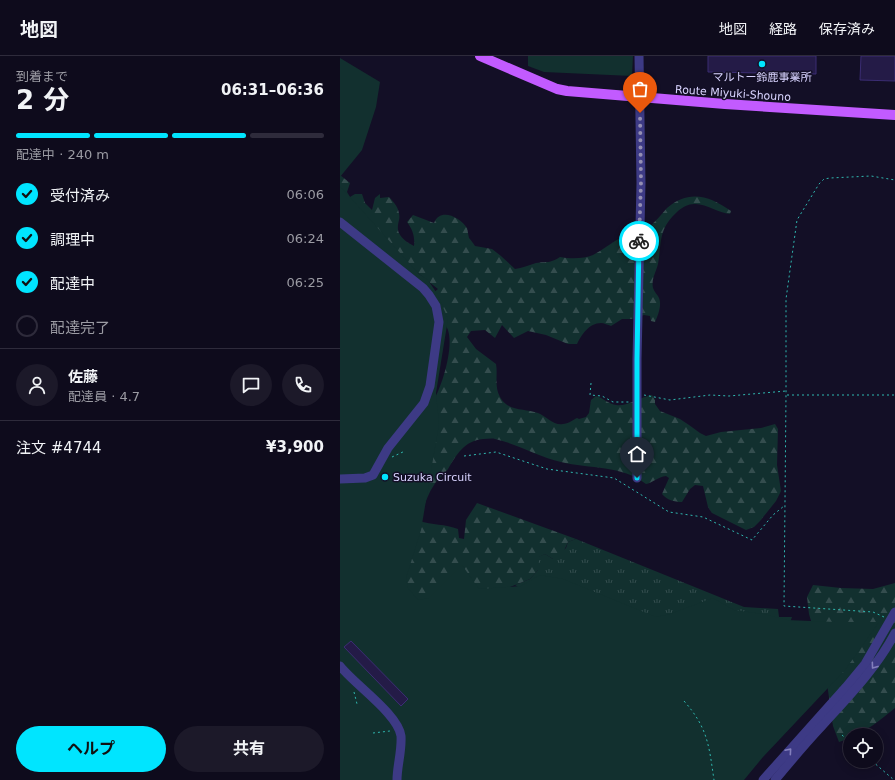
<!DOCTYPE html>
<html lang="ja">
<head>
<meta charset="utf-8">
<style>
	:root { --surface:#0e0b1c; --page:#1c1929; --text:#f1f3f6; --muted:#9b9ba3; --line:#2e2b3b; --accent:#00e5ff }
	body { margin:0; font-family:"DejaVu Sans","Noto Sans JP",sans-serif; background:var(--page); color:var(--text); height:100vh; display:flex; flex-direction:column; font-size:15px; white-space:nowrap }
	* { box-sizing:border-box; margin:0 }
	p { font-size:13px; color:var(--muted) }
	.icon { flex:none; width:22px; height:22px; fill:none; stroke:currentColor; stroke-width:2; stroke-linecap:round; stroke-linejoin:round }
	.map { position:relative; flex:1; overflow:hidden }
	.sheet { display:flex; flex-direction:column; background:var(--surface); width:340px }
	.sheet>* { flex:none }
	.fabs { position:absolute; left:503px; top:672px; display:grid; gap:8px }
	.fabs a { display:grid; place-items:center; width:40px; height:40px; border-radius:50%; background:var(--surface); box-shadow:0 2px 10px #0003,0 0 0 1px var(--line); font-size:20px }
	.pin { position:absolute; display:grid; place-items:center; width:34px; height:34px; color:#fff; margin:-41px -17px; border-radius:50% 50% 50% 0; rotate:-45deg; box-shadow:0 0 4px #0007 }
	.pin .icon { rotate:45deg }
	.courier { position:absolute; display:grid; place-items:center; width:40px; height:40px; margin:-20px; border:3px solid #00e5ff; border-radius:50%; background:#fff; color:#222; box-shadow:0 1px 5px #0007 }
	.headline em { font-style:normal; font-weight:700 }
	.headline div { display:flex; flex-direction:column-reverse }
	.headline { display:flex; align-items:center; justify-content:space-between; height:68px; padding:0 16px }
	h1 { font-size:26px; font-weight:700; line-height:30px }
	.bar { display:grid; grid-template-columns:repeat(4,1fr); gap:6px 4px; align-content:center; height:48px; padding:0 16px }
	.bar i { height:5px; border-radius:3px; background:var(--line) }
	.bar .current { background:var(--accent) }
	.bar p { grid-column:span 4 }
	.line { display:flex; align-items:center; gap:10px; padding:0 16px; border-top:1px solid var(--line) }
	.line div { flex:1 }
	.round { display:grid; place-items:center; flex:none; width:42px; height:42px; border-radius:21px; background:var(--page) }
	ol { padding:0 16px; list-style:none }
	li { display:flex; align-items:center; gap:12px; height:44px }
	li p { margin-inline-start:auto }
	li .icon { padding:4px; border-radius:50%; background:var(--accent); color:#111; stroke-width:4 }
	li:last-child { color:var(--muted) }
	li i { width:22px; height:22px; border:2px solid var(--line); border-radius:50% }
	.button { display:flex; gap:8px; margin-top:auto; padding:8px 16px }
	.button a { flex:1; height:46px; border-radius:24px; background:var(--accent); color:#111; font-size:16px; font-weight:700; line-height:46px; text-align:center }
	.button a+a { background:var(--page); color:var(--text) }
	header { display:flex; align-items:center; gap:24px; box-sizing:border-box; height:56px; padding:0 20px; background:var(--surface); border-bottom:1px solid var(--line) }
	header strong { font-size:19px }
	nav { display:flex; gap:22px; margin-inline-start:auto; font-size:14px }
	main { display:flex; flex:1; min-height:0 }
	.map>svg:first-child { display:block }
</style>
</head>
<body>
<header>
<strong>地図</strong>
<nav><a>地図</a><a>経路</a><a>保存済み</a></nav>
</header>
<main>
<section class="sheet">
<div class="headline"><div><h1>2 分</h1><p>到着まで</p></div><em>06:31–06:36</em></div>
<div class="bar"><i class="current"></i><i class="current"></i><i class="current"></i><i></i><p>配達中 · 240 m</p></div>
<ol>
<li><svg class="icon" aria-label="check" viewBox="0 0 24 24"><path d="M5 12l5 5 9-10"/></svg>受付済み<p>06:06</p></li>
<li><svg class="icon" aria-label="check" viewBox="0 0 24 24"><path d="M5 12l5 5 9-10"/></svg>調理中<p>06:24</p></li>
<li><svg class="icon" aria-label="check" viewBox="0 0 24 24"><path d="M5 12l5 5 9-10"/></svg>配達中<p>06:25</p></li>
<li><i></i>配達完了</li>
</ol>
<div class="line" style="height:72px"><a class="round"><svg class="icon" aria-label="person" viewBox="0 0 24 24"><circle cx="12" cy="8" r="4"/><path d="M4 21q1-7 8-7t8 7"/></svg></a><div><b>佐藤</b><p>配達員 · 4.7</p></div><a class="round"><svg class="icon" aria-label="chat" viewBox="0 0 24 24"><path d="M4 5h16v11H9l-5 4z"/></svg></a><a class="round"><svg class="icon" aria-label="phone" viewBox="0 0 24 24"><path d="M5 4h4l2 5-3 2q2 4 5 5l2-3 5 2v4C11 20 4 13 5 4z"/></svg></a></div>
<div class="line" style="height:52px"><div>注文 #4744</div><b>¥3,900</b></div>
<div class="button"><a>ヘルプ</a><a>共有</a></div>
</section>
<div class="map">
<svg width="555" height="724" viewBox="0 0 555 724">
	<defs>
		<pattern id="grass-tufts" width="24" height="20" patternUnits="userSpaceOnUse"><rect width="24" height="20" fill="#12302f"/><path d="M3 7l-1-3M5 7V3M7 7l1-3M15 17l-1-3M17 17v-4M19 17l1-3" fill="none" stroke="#344d4e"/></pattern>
		<pattern id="forest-firs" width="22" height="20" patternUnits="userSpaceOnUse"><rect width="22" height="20" fill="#12302f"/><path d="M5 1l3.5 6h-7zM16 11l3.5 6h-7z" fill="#344d4e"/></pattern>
	</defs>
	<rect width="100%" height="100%" fill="#130f26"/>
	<polygon fill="url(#grass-tufts)" points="236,483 404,551 438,553 439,561 452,561 445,579 208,549 175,529 190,523 198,514 198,501 205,498 213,503 226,492 228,486"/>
	<g fill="url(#forest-firs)">
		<path d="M0,119L10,127L7,136L10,141L15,138H22L25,147L32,154L35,142L40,138V142L49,141C55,147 61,155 59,164C58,168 57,173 59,177C62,183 68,187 74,190C75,181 73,174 67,166L73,159L94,167C100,151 120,161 127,172C128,175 128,179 129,182C131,184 133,187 135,190L152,193L161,200L175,213C182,212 189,209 196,207C208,205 209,208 220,201C230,203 244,203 253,199C263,194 272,186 282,181C291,178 301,178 308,172C315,166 321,159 327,152C349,133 370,140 391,155L390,158C378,157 366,147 354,148C348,148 343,151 338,155C318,173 322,185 318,208C316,216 311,224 313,232C314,236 318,239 319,242C322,249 318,260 315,266L311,265L310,260L304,259L293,263H282L271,270C268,269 264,267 261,267C249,267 241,279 237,288H228L206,279L188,275L174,282L162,269L155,282L145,274L131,275L127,281L136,293L156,308C158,318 154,331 160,341C168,356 185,352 198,357C206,360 214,370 223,368C228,368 233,364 237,362L239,363L246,361L249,357L251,344L256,340C263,342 269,348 276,349C286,351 301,341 312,339L315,344V348L320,355L340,363L349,369L360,377L366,380L381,376L421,372L435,368L438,373L437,409L441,435L436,445L420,465L414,471L406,474L372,457L368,451L363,430L355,429L350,433L342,446C334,446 327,444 322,438L329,422L326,420C318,421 312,427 306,428C282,409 250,413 221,406C199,401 178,388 155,383C152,382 147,383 143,383C124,385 117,398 108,413C104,419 98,422 94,429C87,439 83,454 79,465C92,469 105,468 118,473L119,482L124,483L126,464L137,447L236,483L228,486L220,503H213L205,498L199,501L198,514L190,523L165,533L84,554L63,540L91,349C102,332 114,292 108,274C106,268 100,264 97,259C93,254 93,244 92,238L98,233L0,155Z"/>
		<path d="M555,527V652C544,661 523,679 510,679V682L499,686L493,670L485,613L469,558L467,541L473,529L501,532L533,533Z"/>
	</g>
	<g fill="#12302f">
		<polygon points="188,0 293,0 292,20 204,16 188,10"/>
		<polygon points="0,2 40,26 36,51 22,94 0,121"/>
		<polygon points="0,130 79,218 88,224 98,239 108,263 96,337 99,368 81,474 66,522 68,532 78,544 89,542 122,509 139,533 181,530 200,519 223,523 316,561 330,558 373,542 394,554 423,558 447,564 495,566 539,566 505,614 423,701 404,724 0,724"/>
	</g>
	<g fill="#241b47" stroke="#3b2d73">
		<polygon points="368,0 476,0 476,18 368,16"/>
		<polygon points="521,0 555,0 555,25 520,24"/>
		<polygon points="11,585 68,643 61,650 4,591"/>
	</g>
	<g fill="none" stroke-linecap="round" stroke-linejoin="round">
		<g stroke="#2fb8b0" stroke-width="1" stroke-dasharray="2 3" stroke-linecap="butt">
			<polyline points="251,327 250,339 262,340 273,346 289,346"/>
			<polyline points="304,339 330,344 370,339 389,340 446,335"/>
			<polyline points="447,339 555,339"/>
			<polyline points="124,400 156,396 207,413 274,422 329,456 363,461 412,484 433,459 444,450"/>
			<polyline points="52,401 65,395"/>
			<polyline points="544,561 533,556 444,550 446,339 446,243 457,164 479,128 484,123 490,122 531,120 555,124"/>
			<polyline points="14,636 17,648"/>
			<path d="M344,645C368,672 369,690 374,724"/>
			<polyline points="33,677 50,675"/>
			<polyline points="502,679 510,686"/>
			<polyline points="532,705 554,724"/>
		</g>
		<g stroke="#3d3a85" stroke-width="9">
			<polyline points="0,166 83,232 89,239 96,250 99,266 90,330 84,347 48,392 33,419 25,422 0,423"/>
			<polyline points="297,422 297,303 301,127 299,0"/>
			<path d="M0,610C15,629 58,658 61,680C62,695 57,710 57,724"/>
			<polyline points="423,724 506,631 525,608 555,556"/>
			<path d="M435,724C450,706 465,688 481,671C508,641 536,613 555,577"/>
		</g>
		<polyline stroke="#c25bff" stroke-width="10" points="140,0 217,33 227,35 385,48 555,59"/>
	</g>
	<defs><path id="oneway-chevron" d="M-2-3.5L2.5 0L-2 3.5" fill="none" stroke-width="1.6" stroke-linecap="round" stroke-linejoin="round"/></defs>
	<g stroke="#837fbc">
		<use href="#oneway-chevron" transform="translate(534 610) rotate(126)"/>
		<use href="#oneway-chevron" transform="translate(449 695) rotate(-49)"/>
	</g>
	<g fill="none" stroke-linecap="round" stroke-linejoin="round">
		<polyline stroke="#948fb3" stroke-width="4" stroke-dasharray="0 7.2" points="299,185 301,126 300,57"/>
		<polyline stroke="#00e5ff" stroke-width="5" points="297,422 297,303 299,185"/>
	</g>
	<g fill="#00e5ff" stroke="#130f26" stroke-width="1.5">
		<circle cx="422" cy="8" r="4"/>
		<circle cx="45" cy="421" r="4"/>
	</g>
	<g text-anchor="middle" stroke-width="3" stroke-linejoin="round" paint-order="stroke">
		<g font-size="11" fill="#d9d4ff" stroke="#130f26">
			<text x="422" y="25">マルトー鈴鹿事業所</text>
			<text x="53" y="425" text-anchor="start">Suzuka Circuit</text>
		</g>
		<g font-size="11" fill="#d9d4ff" stroke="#130f26">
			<text transform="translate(393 37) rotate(4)" y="4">Route Miyuki-Shouno</text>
		</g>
	</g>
</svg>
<div class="fabs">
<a><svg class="icon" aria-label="locate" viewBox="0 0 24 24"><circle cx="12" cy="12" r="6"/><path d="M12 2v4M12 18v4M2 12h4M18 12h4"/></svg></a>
</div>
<div class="pin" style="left:300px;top:57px;background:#ea580c"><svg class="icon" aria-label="bag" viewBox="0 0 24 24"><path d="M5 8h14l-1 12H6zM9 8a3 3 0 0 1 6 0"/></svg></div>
<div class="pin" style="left:297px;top:422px;background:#1f2937"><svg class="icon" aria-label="home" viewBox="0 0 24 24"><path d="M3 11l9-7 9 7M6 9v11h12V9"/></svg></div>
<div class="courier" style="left:299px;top:185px"><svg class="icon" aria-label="bike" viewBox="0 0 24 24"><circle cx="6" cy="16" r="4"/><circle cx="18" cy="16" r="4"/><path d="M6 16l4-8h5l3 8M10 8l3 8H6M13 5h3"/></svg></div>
</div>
</main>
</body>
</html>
